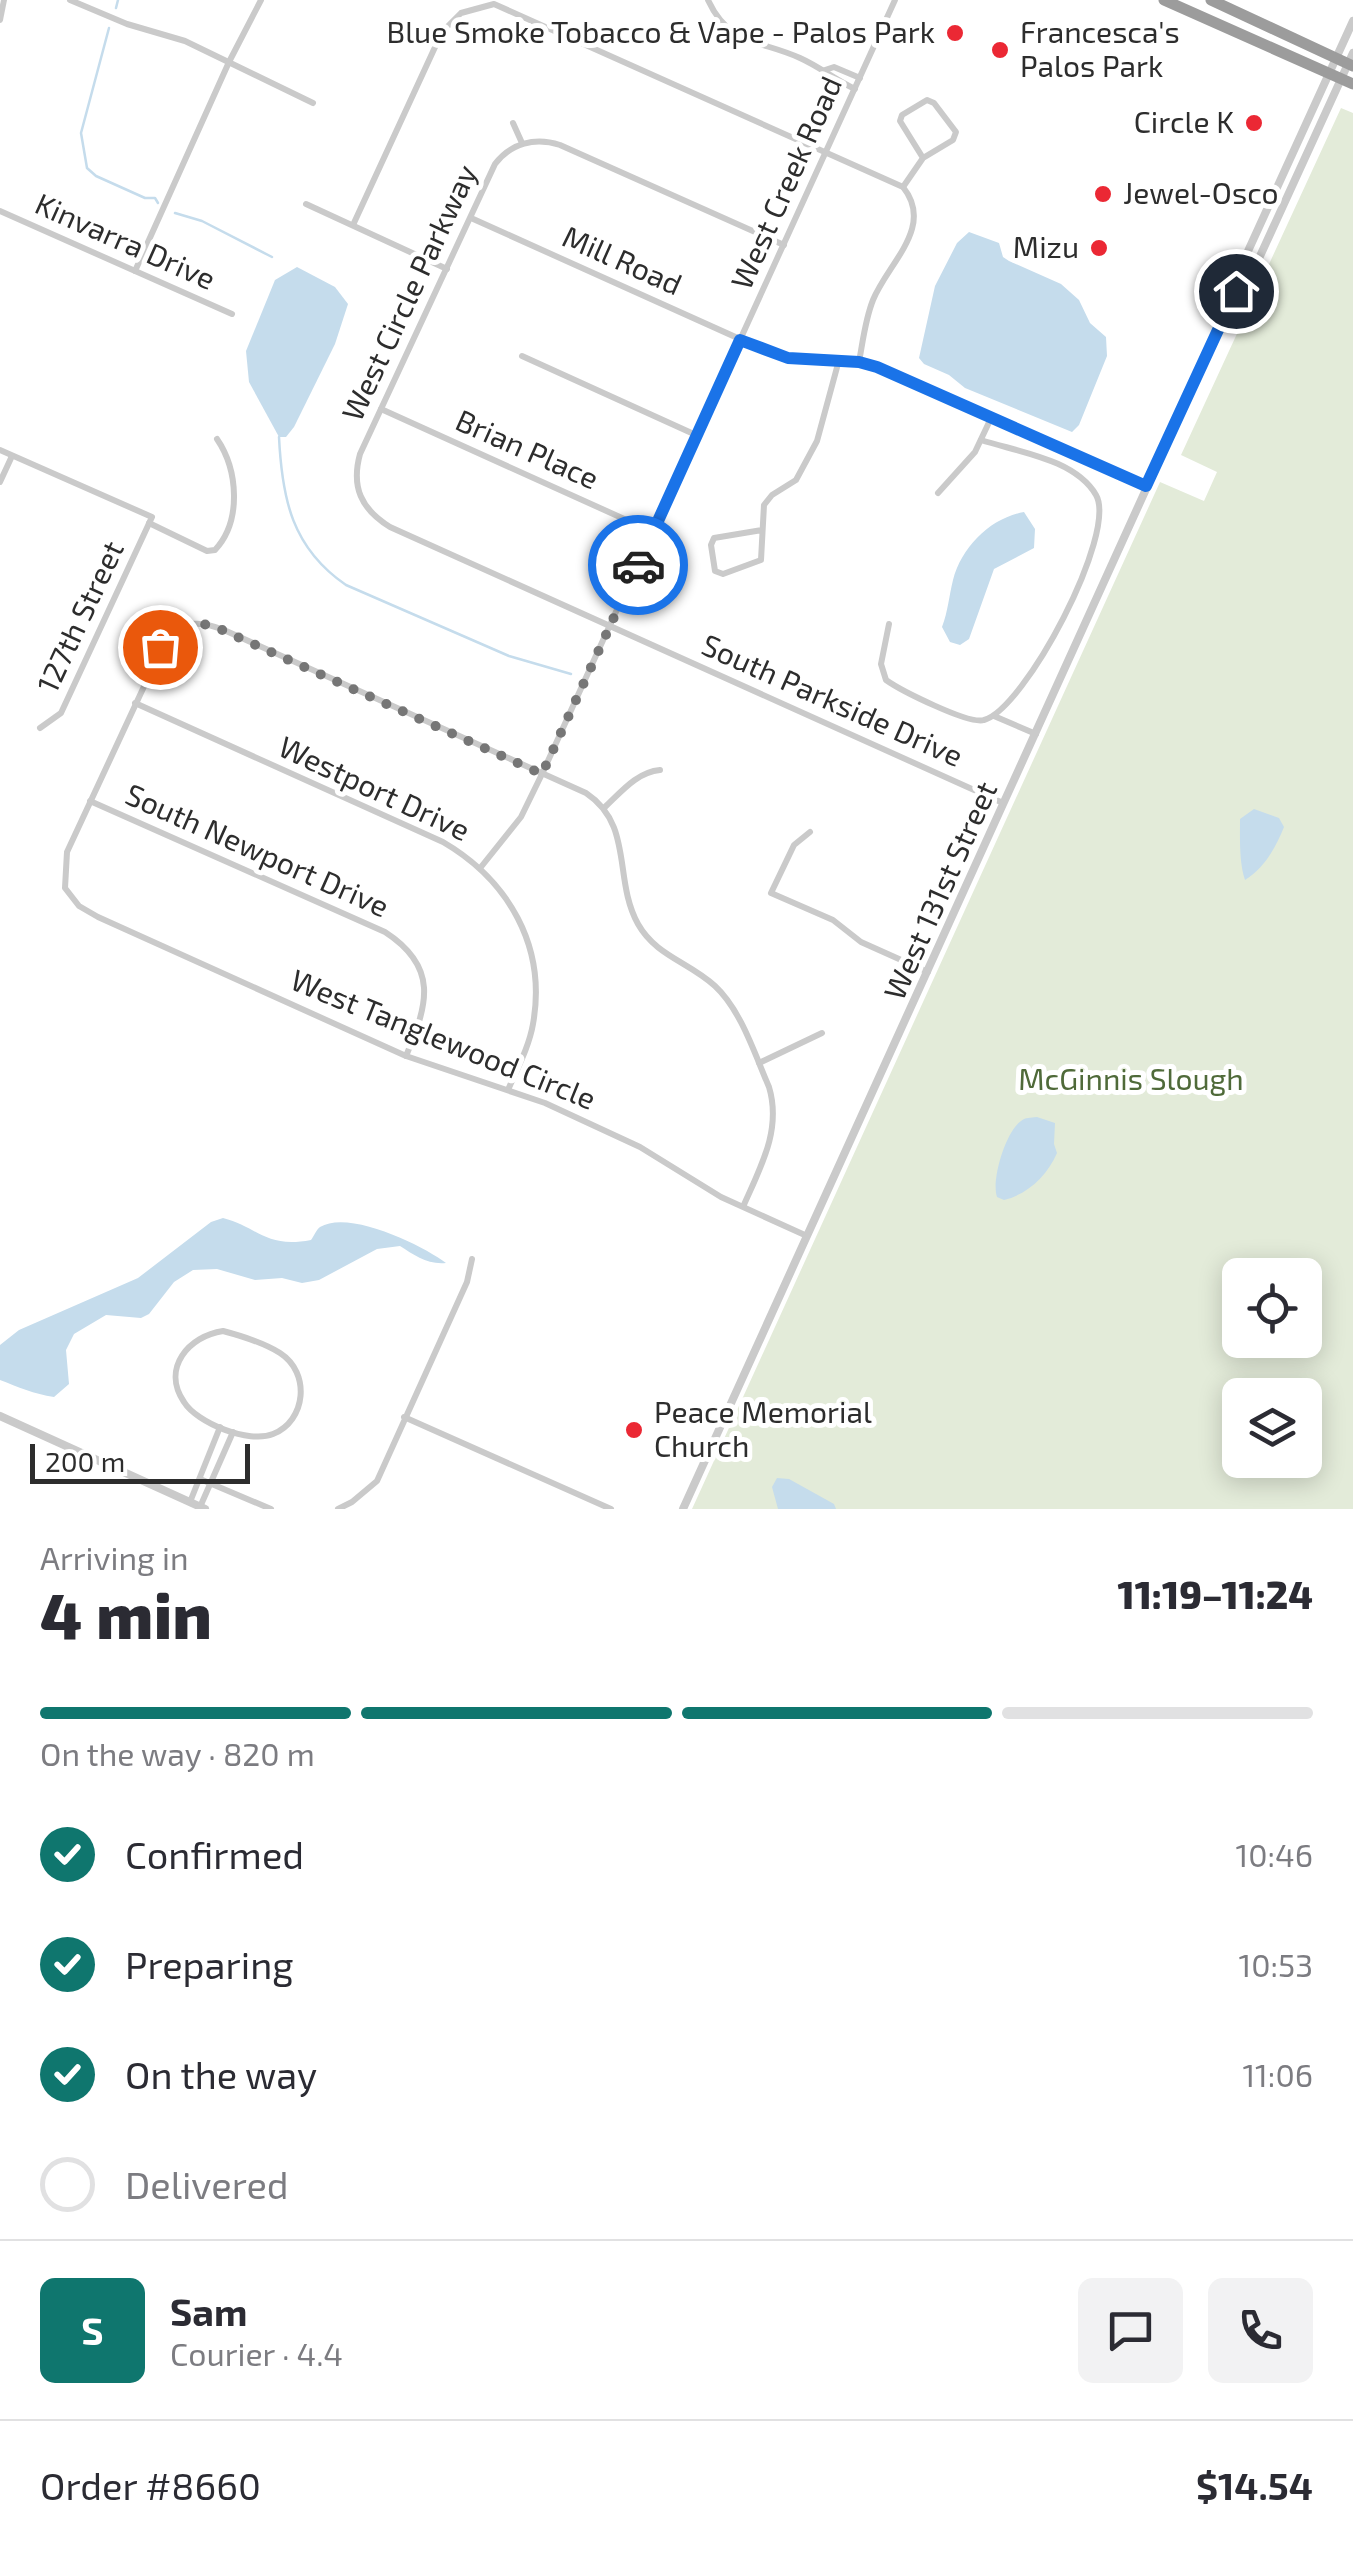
<!DOCTYPE html>
<html lang="en">
<head>
<meta charset="utf-8">
<style>
	:root { --surface:#fff; --page:#f2f2f3; --text:#2b2b33; --muted:#7c7c81; --line:#e1e1e2; --accent:#0f766e }
	body { margin:0; font-family:"Exo 2",sans-serif; background:var(--page); color:var(--text); height:100vh; display:flex; flex-direction:column; font-size:38px; white-space:nowrap }
	* { box-sizing:border-box; margin:0 }
	p { font-size:32px; color:var(--muted) }
	.icon { flex:none; width:55px; height:55px; fill:none; stroke:currentColor; stroke-width:2; stroke-linecap:round; stroke-linejoin:round }
	.map { position:relative; height:1509px; overflow:hidden }
	.drawer { display:flex; flex-direction:column; background:var(--surface); flex:1 }
	.drawer>* { flex:none }
	.fabs { position:absolute; left:1222px; top:1258px; display:grid; gap:20px }
	.fabs a { display:grid; place-items:center; width:100px; height:100px; border-radius:15px; background:var(--surface); box-shadow:0 5px 25px #0003; font-size:50px }
	.scale { position:absolute; left:30px; bottom:25px; width:220px; box-sizing:border-box; padding-left:10px; border:5px solid #2d2d2d; border-top:0; font-size:28px; line-height:35px; white-space:nowrap; color:#2d2d2d; -webkit-text-stroke:8px #fff; paint-order:stroke }
	.pin { position:absolute; display:grid; place-items:center; width:85px; height:85px; color:#fff; margin:-42px; border:5px solid #fff; border-radius:50%; box-shadow:0 2px 10px #0007 }
	.courier { position:absolute; display:grid; place-items:center; width:100px; height:100px; margin:-50px; border:8px solid #1a73e8; border-radius:50%; background:#fff; color:#222; box-shadow:0 2px 12px #0007 }
	.summary em { font-style:normal; font-weight:800 }
	.summary div { display:flex; flex-direction:column-reverse }
	.summary { display:flex; align-items:center; justify-content:space-between; height:170px; padding:0 40px }
	h1 { font-size:65px; font-weight:800; line-height:75px }
	.bar { display:grid; grid-template-columns:repeat(4,1fr); gap:15px 10px; align-content:center; height:120px; padding:0 40px }
	.bar i { height:12px; border-radius:8px; background:var(--line) }
	.bar .selected { background:var(--accent) }
	.bar p { grid-column:span 4 }
	.line { display:flex; align-items:center; gap:25px; padding:0 40px; border-top:2px solid var(--line) }
	.line div { flex:1 }
	.round { display:grid; place-items:center; flex:none; width:105px; height:105px; border-radius:15px; background:var(--page) }
	ol { padding:0 40px; list-style:none }
	li { display:flex; align-items:center; gap:30px; height:110px }
	li p { margin-inline-start:auto }
	li .icon { padding:10px; border-radius:50%; background:var(--accent); color:#fff; stroke-width:4 }
	li:last-child { color:var(--muted) }
	li i { width:55px; height:55px; border:5px solid var(--line); border-radius:50% }
	.map>svg:first-child { display:block }
</style>
</head>
<body>
<div class="map">
<svg width="1353" height="1509" viewBox="0 0 1353 1509">
	<rect width="100%" height="100%" fill="#fff"/>
	<path fill="#e3ebd9" fill-rule="evenodd" d="M1341,108L1353,113V1509H692L1160,482L1204,501L1217,472L1181,455ZM1240,1275H1305V1340H1240ZM1240,1395H1305V1460H1240Z"/>
	<g fill="#c5dcec">
		<polygon points="969,232 999,243 1003,257 1009,261 1061,284 1079,300 1090,323 1106,337 1107,356 1079,425 1072,432 965,388 949,375 924,364 919,358 935,286 957,243"/>
		<polygon points="297,267 335,287 348,304 335,344 294,427 286,437 279,437 249,382 246,351 275,280"/>
		<path d="M1024,512L1035,529L1034,548L994,569L969,639L960,645L950,642L942,627C948,611 949,596 953,580C962,546 991,518 1024,512Z"/>
		<path d="M1254,809L1279,818L1284,827C1276,847 1264,869 1245,880C1239,862 1240,839 1240,819Z"/>
		<path d="M1037,1117L1055,1123L1054,1144L1057,1153C1047,1176 1028,1194 1004,1200L997,1197C991,1180 1006,1131 1021,1121C1026,1117 1030,1118 1037,1117Z"/>
		<path d="M223,1218C258,1227 266,1249 311,1240C314,1236 316,1230 320,1227C349,1209 424,1246 446,1263C428,1265 414,1255 400,1246L377,1249L319,1280L302,1283L282,1278L255,1280L217,1269L193,1270L174,1282L149,1314L141,1318L106,1315L74,1334L66,1350L69,1384L54,1397C34,1394 18,1387 0,1380V1345L19,1330L138,1278L211,1222Z"/>
		<polygon points="777,1478 789,1479 834,1504 836,1509 778,1509 772,1487"/>
	</g>
	<g fill="none" stroke-linecap="round" stroke-linejoin="round">
		<g stroke="#c5dcec" stroke-width="2.5">
			<polyline points="116,8 118,0"/>
			<polyline points="109,28 81,133 87,168 96,176 145,198 155,198 158,203"/>
			<polyline points="175,213 202,221 272,257"/>
			<path d="M279,437C282,499 292,548 346,585L509,656L571,674"/>
		</g>
		<g stroke="#cacaca" stroke-width="6">
			<polyline points="70,0 127,24 185,41 313,103"/>
			<path d="M708,0C729,46 761,40 800,58C820,67 834,79 855,89"/>
			<polyline points="0,20 4,0"/>
			<polyline points="825,70 834,67 860,78"/>
			<polyline points="513,123 522,143"/>
			<polyline points="903,187 923,158 953,140 956,132 934,103 927,100 902,115 900,121 923,158"/>
			<polyline points="306,204 447,269"/>
			<polyline points="0,211 232,314"/>
			<path d="M471,218L771,353C806,362 842,357 877,367L1146,486"/>
			<path d="M353,225L442,32L461,13L494,4L903,187C935,227 888,263 873,300C865,320 863,341 859,362"/>
			<path d="M784,245L560,145C535,137 511,143 495,164L360,454C351,487 361,509 390,527L1003,803"/>
			<polyline points="135,271 229,62 261,0"/>
			<polyline points="522,356 696,435"/>
			<polyline points="381,409 653,532"/>
			<polyline points="0,450 152,517 61,713 40,728"/>
			<polyline points="0,482 12,456"/>
			<polyline points="938,493 975,452 992,416"/>
			<path d="M149,523L207,551L215,550C242,521 238,470 217,439"/>
			<polyline points="762,530 714,538 711,545 715,571 723,574 761,560 764,505 772,495 796,480 817,441 839,360"/>
			<path d="M889,624L881,664L886,680C900,690 969,725 984,720C1025,709 1118,533 1096,495C1075,459 1018,452 981,440"/>
			<path d="M135,703L443,842C508,880 547,946 533,1024C529,1047 517,1069 508,1090"/>
			<polyline points="994,716 1036,734"/>
			<path d="M90,801L385,932C439,967 428,1004 406,1056"/>
			<path d="M605,807C621,792 637,772 660,770"/>
			<polyline points="810,832 794,845 771,893 833,920 861,942 928,972"/>
			<polyline points="481,867 521,817 542,774 895,0"/>
			<polyline points="759,1063 822,1033"/>
			<path d="M743,1207C760,1168 782,1130 769,1087C755,1055 741,1010 715,986C689,962 656,956 638,924C613,879 634,825 586,793L224,630C202,621 186,620 167,637L67,852L65,888L79,906L98,917L406,1056L545,1103L640,1147L721,1197L807,1236"/>
			<path d="M223,1331C242,1336 264,1343 280,1353C311,1373 306,1421 273,1434C249,1444 197,1423 184,1402C161,1368 189,1336 223,1331Z"/>
			<polyline points="404,1417 611,1509"/>
			<polyline points="200,1479 271,1509"/>
			<polyline points="190,1502 220,1427"/>
			<polyline points="200,1507 233,1432"/>
			<polyline points="338,1509 352,1502 377,1481 467,1282 472,1259"/>
		</g>
		<g stroke="#cacaca" stroke-width="8">
			<polyline points="1236,291 1250,278 1353,53"/>
			<polyline points="0,1416 205,1509"/>
			<polyline points="683,1509 1236,291 1238,273 1353,21"/>
		</g>
		<g stroke="#9c9c9c" stroke-width="11">
			<polyline points="1164,0 1353,84"/>
			<polyline points="1211,0 1353,66"/>
		</g>
	</g>
	<g fill="none" stroke-linecap="round" stroke-linejoin="round">
		<path stroke="#767676" stroke-width="10" stroke-dasharray="0 18" d="M160,647C174,626 186,622 211,625L542,774L638,565"/>
		<polyline stroke="#1a73e8" stroke-width="12" points="638,565 740,340 788,358 859,362 877,367 1146,486 1236,291"/>
	</g>
	<g fill="#eb2834" stroke="#fff" stroke-width="4">
		<circle cx="955" cy="33" r="10"/>
		<circle cx="1000" cy="50" r="10"/>
		<circle cx="1254" cy="123" r="10"/>
		<circle cx="1103" cy="194" r="10"/>
		<circle cx="1099" cy="248" r="10"/>
		<circle cx="634" cy="1430" r="10"/>
	</g>
	<g text-anchor="middle" stroke-width="10" stroke-linejoin="round" paint-order="stroke">
		<g font-size="30" fill="#2d2d2d" stroke="#fff" text-anchor="end">
			<text x="935" y="43">Blue Smoke Tobacco &amp; Vape - Palos Park</text>
			<text x="1020" y="43" text-anchor="start">Francesca's<tspan x="1020" dy="34">Palos Park</tspan></text>
			<text x="1234" y="133">Circle K</text>
			<text x="1123" y="204" text-anchor="start">Jewel-Osco</text>
			<text x="1079" y="258">Mizu</text>
			<text x="654" y="1423" text-anchor="start">Peace Memorial<tspan x="654" dy="34">Church</tspan></text>
		</g>
		<g font-size="30" fill="#2d2d2d" stroke="#fff">
			<text transform="translate(787 183) rotate(-66)" y="10">West Creek Road</text>
			<text transform="translate(125 242) rotate(24)" y="10">Kinvarra Drive</text>
			<text transform="translate(622 261) rotate(24)" y="10">Mill Road</text>
			<text transform="translate(410 293) rotate(-65)" y="10">West Circle Parkway</text>
			<text transform="translate(527 450) rotate(24)" y="10">Brian Place</text>
			<text transform="translate(81 617) rotate(-65)" y="10">127th Street</text>
			<text transform="translate(832 701) rotate(24)" y="10">South Parkside Drive</text>
			<text transform="translate(374 789) rotate(25)" y="10">Westport Drive</text>
			<text transform="translate(257 851) rotate(24)" y="10">South Newport Drive</text>
			<text transform="translate(941 891) rotate(-66)" y="10">West 131st Street</text>
			<text transform="translate(443 1040) rotate(22)" y="10">West Tanglewood Circle</text>
		</g>
		<g font-size="30" fill="#4f6a39" stroke="#fff">
			<text x="1131" y="1090">McGinnis Slough</text>
		</g>
	</g>
</svg>
<div class="fabs">
<a><svg class="icon" aria-label="locate" viewBox="0 0 24 24"><circle cx="12" cy="12" r="6"/><path d="M12 2v4M12 18v4M2 12h4M18 12h4"/></svg></a>
<a><svg class="icon" aria-label="layers" viewBox="0 0 24 24"><path d="M12 4l9 5-9 5-9-5zM3 14l9 5 9-5"/></svg></a>
</div>
<div class="scale">200 m</div>
<div class="pin" style="left:160px;top:647px;background:#ea580c"><svg class="icon" aria-label="bag" viewBox="0 0 24 24"><path d="M5 8h14l-1 12H6zM9 8a3 3 0 0 1 6 0"/></svg></div>
<div class="pin" style="left:1236px;top:291px;background:#1f2937"><svg class="icon" aria-label="home" viewBox="0 0 24 24"><path d="M3 11l9-7 9 7M6 9v11h12V9"/></svg></div>
<div class="courier" style="left:638px;top:565px"><svg class="icon" aria-label="car" viewBox="0 0 24 24"><path d="M5 17H2v-5l4-1 3-4h7l3 4 3 1v5h-3M9 17h6M6 11h13"/><circle cx="7" cy="17" r="2"/><circle cx="17" cy="17" r="2"/></svg></div>
</div>
<section class="drawer">
<div class="summary"><div><h1>4 min</h1><p>Arriving in</p></div><em>11:19–11:24</em></div>
<div class="bar"><i class="selected"></i><i class="selected"></i><i class="selected"></i><i></i><p>On the way · 820 m</p></div>
<ol>
<li><svg class="icon" aria-label="check" viewBox="0 0 24 24"><path d="M5 12l5 5 9-10"/></svg>Confirmed<p>10:46</p></li>
<li><svg class="icon" aria-label="check" viewBox="0 0 24 24"><path d="M5 12l5 5 9-10"/></svg>Preparing<p>10:53</p></li>
<li><svg class="icon" aria-label="check" viewBox="0 0 24 24"><path d="M5 12l5 5 9-10"/></svg>On the way<p>11:06</p></li>
<li><i></i>Delivered</li>
</ol>
<div class="line" style="height:180px"><b class="round" style="background:var(--accent);color:#fff">S</b><div><b>Sam</b><p>Courier · 4.4</p></div><a class="round"><svg class="icon" aria-label="chat" viewBox="0 0 24 24"><path d="M4 5h16v11H9l-5 4z"/></svg></a><a class="round"><svg class="icon" aria-label="phone" viewBox="0 0 24 24"><path d="M5 4h4l2 5-3 2q2 4 5 5l2-3 5 2v4C11 20 4 13 5 4z"/></svg></a></div>
<div class="line" style="height:130px"><div>Order #8660</div><b>$14.54</b></div>
</section>
</body>
</html>
